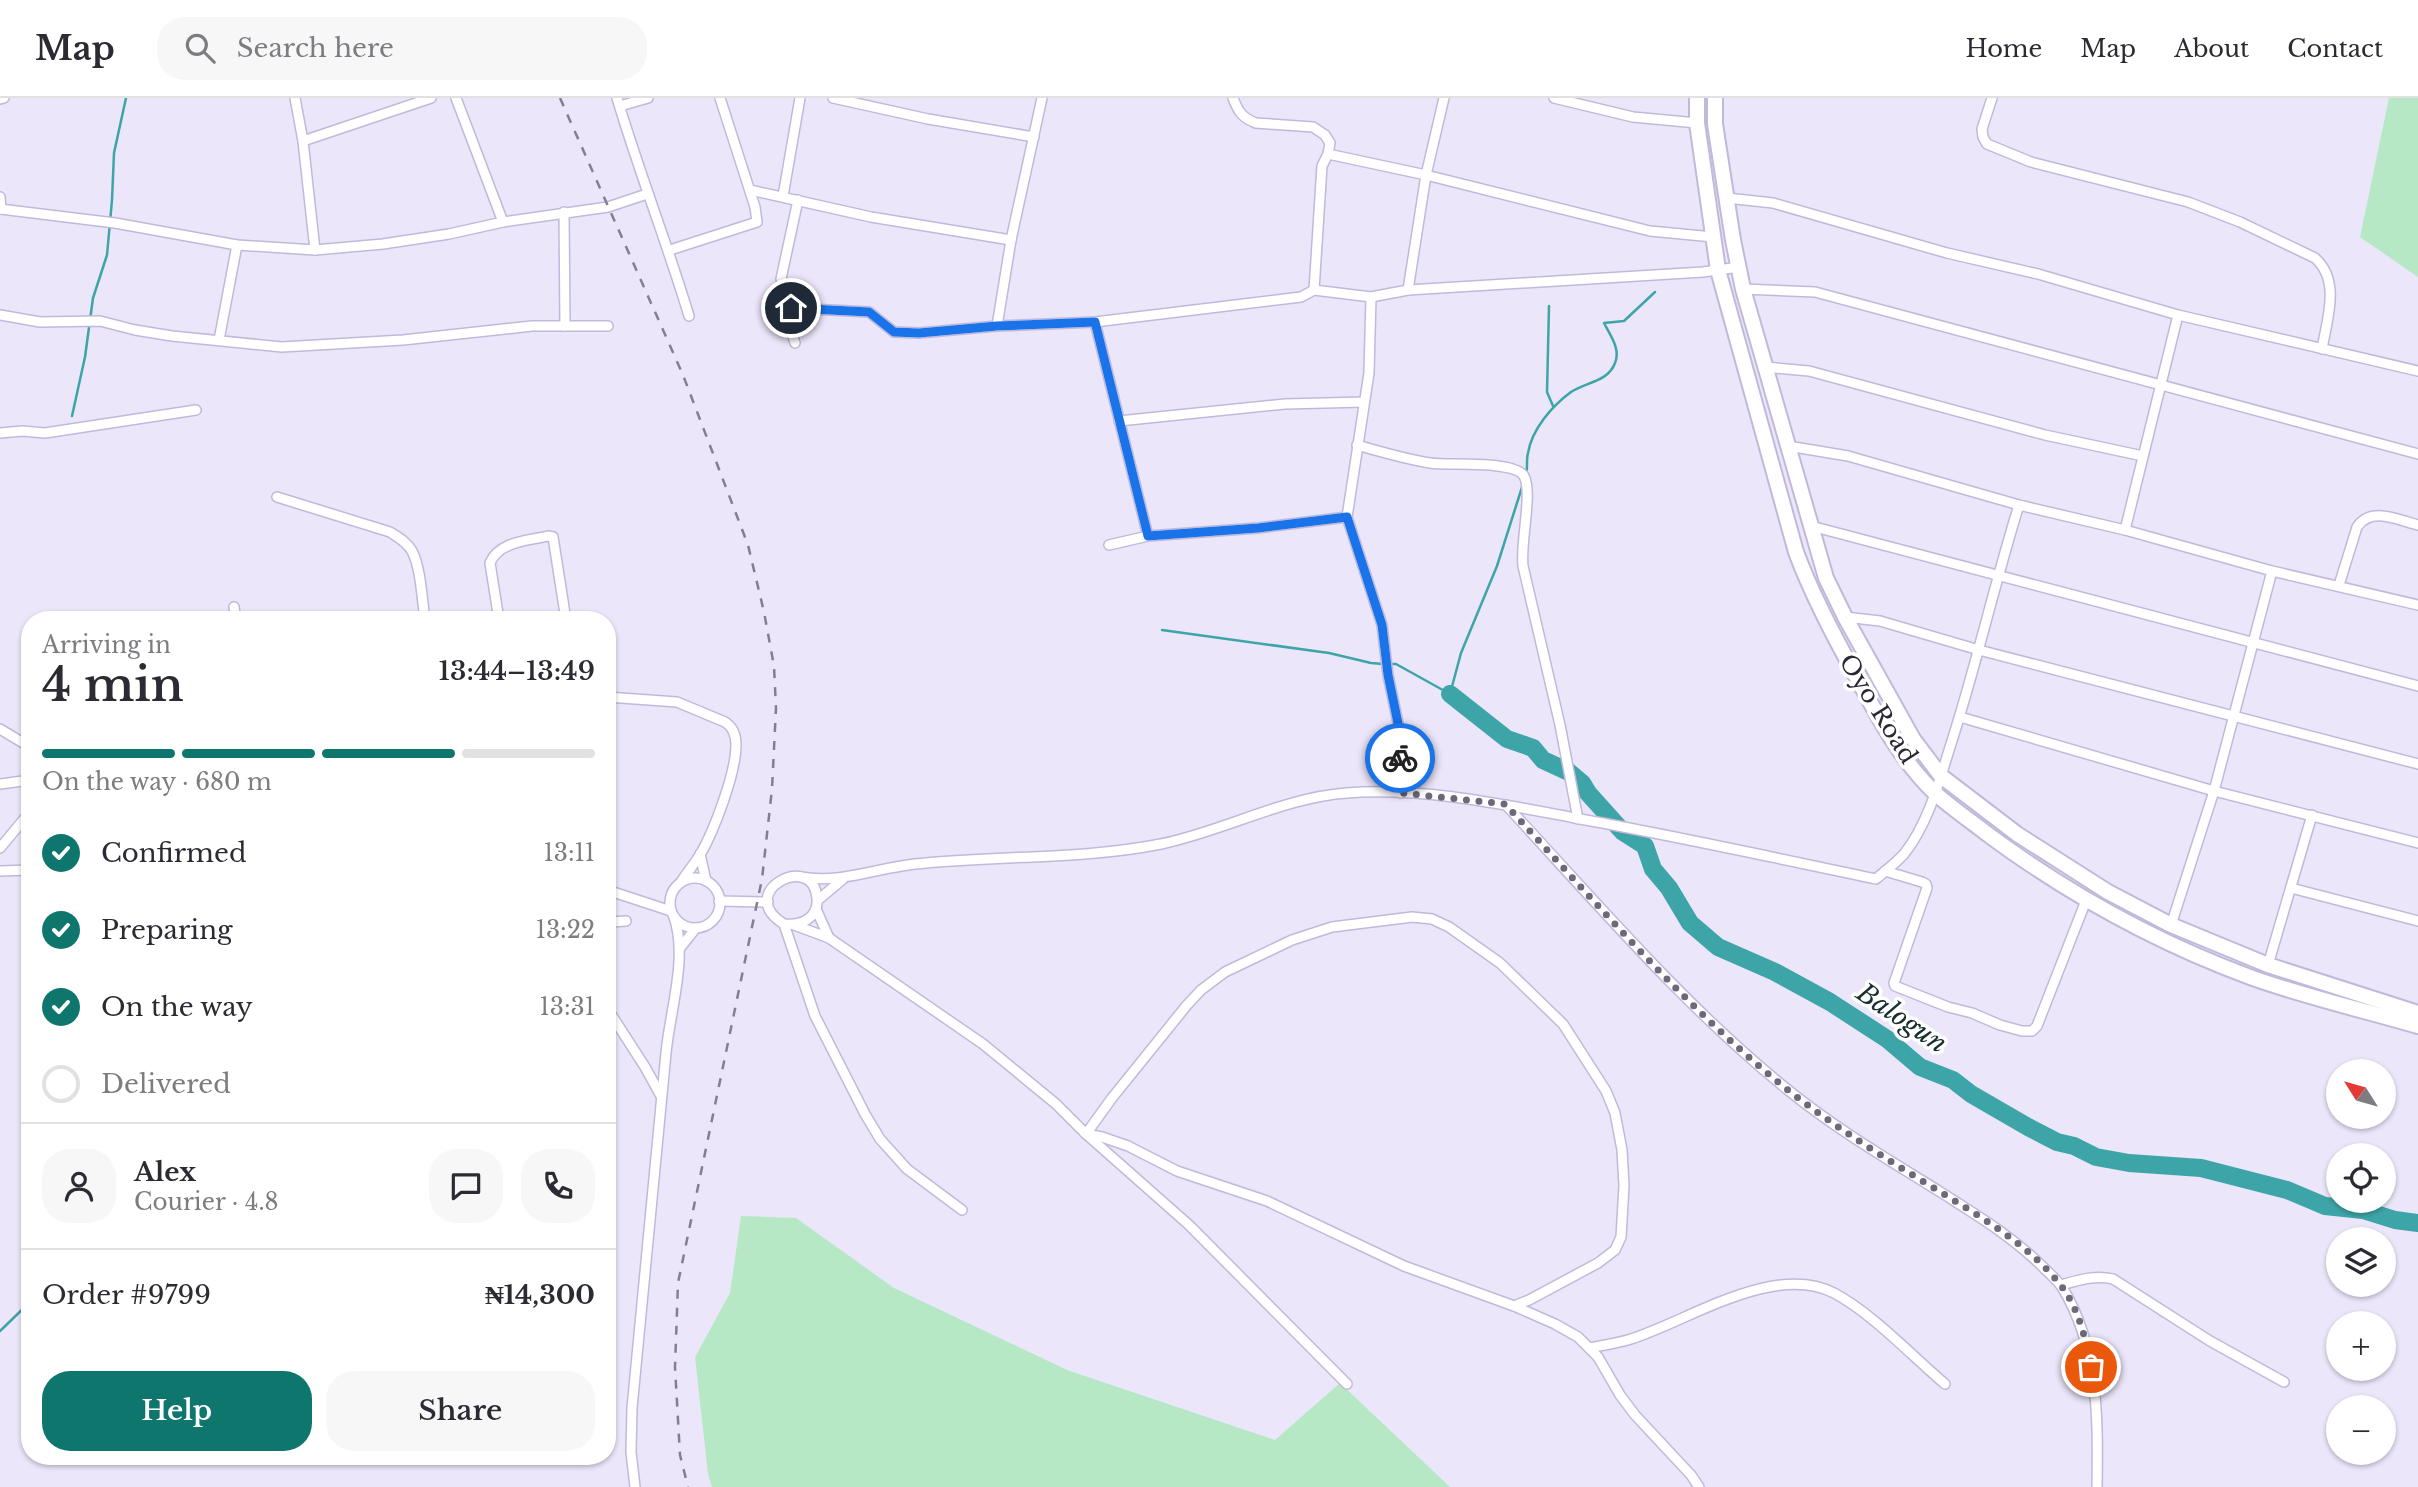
<!DOCTYPE html>
<html lang="en">
<head>
<meta charset="utf-8">
<style>
	:root { --surface:#fff; --page:#f7f7f7; --text:#2b2b33; --muted:#7c7c81; --line:#e1e1e2; --accent:#0f766e }
	body { margin:0; font-family:"Libre Baskerville",serif; background:var(--page); color:var(--text); height:100vh; display:flex; flex-direction:column; font-size:26px; white-space:nowrap }
	* { box-sizing:border-box; margin:0 }
	p { font-size:23px; color:var(--muted) }
	.icon { flex:none; width:38px; height:38px; fill:none; stroke:currentColor; stroke-width:2; stroke-linecap:round; stroke-linejoin:round }
	.map { position:relative; flex:1; overflow:hidden }
	.details { position:absolute; left:21px; top:513px; width:595px; height:854px; display:flex; flex-direction:column; background:var(--surface); border-radius:28px; box-shadow:0 2px 5px #0004 }
	.details>* { flex:none }
	.needle { width:46px; rotate:307deg }
	.fabs { position:absolute; left:2326px; top:961px; display:grid; gap:14px }
	.fabs a { display:grid; place-items:center; width:70px; height:70px; border-radius:50%; background:var(--surface); box-shadow:0 2px 5px #0004; font-size:35px }
	.pin { position:absolute; display:grid; place-items:center; width:60px; height:60px; color:#fff; margin:-30px; border:4px solid #fff; border-radius:50%; box-shadow:0 2px 7px #0007 }
	.courier { position:absolute; display:grid; place-items:center; width:70px; height:70px; margin:-35px; border:5px solid #1a73e8; border-radius:50%; background:#fff; color:#222; box-shadow:0 2px 9px #0007 }
	.head em { font-style:normal; font-weight:600 }
	.head div { display:flex; flex-direction:column-reverse }
	.head { display:flex; align-items:center; justify-content:space-between; height:119px; padding:0 21px }
	h1 { font-size:46px; font-weight:600; line-height:52px }
	.bar { display:grid; grid-template-columns:repeat(4,1fr); gap:10px 7px; align-content:center; height:84px; padding:0 21px }
	.bar i { height:9px; border-radius:5px; background:var(--line) }
	.bar .active { background:var(--accent) }
	.bar p { grid-column:span 4 }
	.line { display:flex; align-items:center; gap:18px; padding:0 21px; border-top:2px solid var(--line) }
	.line div { flex:1 }
	.round { display:grid; place-items:center; flex:none; width:74px; height:74px; border-radius:28px; background:var(--page) }
	ol { padding:0 21px; list-style:none }
	li { display:flex; align-items:center; gap:21px; height:77px }
	li p { margin-inline-start:auto }
	li .icon { padding:7px; border-radius:50%; background:var(--accent); color:#fff; stroke-width:4 }
	li:last-child { color:var(--muted) }
	li i { width:38px; height:38px; border:4px solid var(--line); border-radius:50% }
	.action { display:flex; gap:14px; margin-top:auto; padding:14px 21px }
	.action a { flex:1; height:80px; border-radius:28px; background:var(--accent); color:#fff; font-size:28px; font-weight:600; line-height:80px; text-align:center }
	.action a+a { background:var(--page); color:var(--text) }
	header { display:flex; align-items:center; gap:42px; box-sizing:border-box; height:98px; padding:0 35px; background:var(--surface); border-bottom:2px solid var(--line) }
	header strong { font-size:33px }
	nav { display:flex; gap:38px; margin-inline-start:auto; font-size:24px }
	.search { width:490px; height:63px; background:var(--page); display:flex; align-items:center; gap:18px; box-sizing:border-box; padding:0 24px; border-radius:28px; color:var(--muted); font-size:26px }
	.map>svg:first-child { display:block }
</style>
</head>
<body>
<header>
<strong>Map</strong>
<div class="search"><svg class="icon" aria-label="search" viewBox="0 0 24 24"><circle cx="10" cy="10" r="6"/><path d="M15 15l6 6"/></svg>Search here</div>
<nav><a>Home</a><a>Map</a><a>About</a><a>Contact</a></nav>
</header>
<div class="map">
<svg width="2418" height="1389" viewBox="0 0 2418 1389">
	<rect width="100%" height="100%" fill="#ebe6fa"/>
	<g fill="#b7e8c5">
		<polygon points="2389,0 2418,0 2418,179 2360,139"/>
		<polygon points="741,1118 796,1120 894,1190 1067,1272 1275,1342 1340,1285 1450,1389 712,1389 708,1376 695,1259 730,1195"/>
	</g>
	<g fill="none" stroke-linecap="round" stroke-linejoin="round">
		<g stroke="#3da5a8" stroke-width="2.5">
			<polyline points="1549,208 1547,294 1553,308"/>
			<polyline points="72,318 85,259 93,200 107,157 112,102 114,55 126,0"/>
			<path d="M1526,376C1528,369 1526,362 1528,355C1532,331 1552,308 1571,294C1586,284 1608,284 1615,265C1621,251 1610,237 1604,225L1624,223L1655,194"/>
			<polyline points="1162,532 1329,555 1371,565 1383,566"/>
			<polyline points="1390,566 1396,566 1450,596 1461,555 1497,468 1523,386"/>
			<polyline points="0,1233 30,1204"/>
		</g>
		<polyline stroke="#3da5a8" stroke-width="18" points="1450,596 1507,641 1533,650 1543,662 1569,674 1582,685 1588,695 1623,734 1645,748 1653,771 1669,790 1690,825 1718,849 1775,874 1830,904 1887,941 1920,969 1953,982 1971,996 2028,1029 2057,1044 2074,1048 2096,1059 2129,1065 2201,1070 2287,1092 2325,1108 2363,1112 2395,1122 2418,1125"/>
		<defs>
			<g id="street">
				<polyline points="295,0 303,43 315,152"/>
				<polyline points="456,0 503,124"/>
				<path d="M617,0C639,74 667,145 689,218"/>
				<polyline points="833,0 928,21 1034,39"/>
				<path d="M1233,0C1238,13 1242,20 1256,25L1313,29L1325,37L1330,45L1328,56L1322,68L1314,192"/>
				<polyline points="1554,0 1633,19 1697,25"/>
				<path d="M1992,0L1982,31L1983,39L1987,46L2031,64L2188,104L2240,124L2315,160C2341,183 2327,221 2322,251"/>
				<polyline points="0,1 4,0"/>
				<polyline points="620,8 648,0"/>
				<polyline points="303,43 431,0"/>
				<polyline points="1328,56 1426,77 1650,133 1713,139"/>
				<polyline points="750,92 871,119 1011,142"/>
				<polyline points="783,98 800,0"/>
				<polyline points="0,99 1,111"/>
				<polyline points="1727,100 1773,105 1947,155 2038,176 2178,217 2418,273"/>
				<polyline points="0,111 115,125 237,147 315,152 383,146 449,136 503,124 608,109 647,96"/>
				<polyline points="564,114 565,228"/>
				<polyline points="670,152 757,124 755,109 720,0"/>
				<polyline points="781,181 798,102"/>
				<polyline points="1743,191 1815,194 2418,356"/>
				<polyline points="1408,192 1426,77 1444,0"/>
				<polyline points="1371,199 1369,275 1347,419 1382,527 1388,577 1399,630 1401,695"/>
				<polyline points="0,217 40,224 100,223 135,232 172,238 282,249 403,242 532,228 608,228"/>
				<polyline points="1095,224 1148,438"/>
				<polyline points="997,228 1011,142 1042,0"/>
				<polyline points="219,242 237,147"/>
				<polyline points="795,245 787,220 791,210 869,214 894,234 919,235 997,228 1095,224 1301,199 1314,192 1371,199 1408,192 1703,174 1739,169"/>
				<polyline points="1765,269 1809,273 2045,337 2143,358"/>
				<polyline points="1119,323 1285,306 1364,304"/>
				<polyline points="0,335 22,333 45,335 196,312"/>
				<path d="M1357,347C1381,354 1405,361 1430,365C1448,368 1515,362 1524,378C1533,395 1520,445 1523,468L1560,627L1578,721"/>
				<polyline points="1788,348 1848,358 2019,407 2125,432 2272,473 2418,507"/>
				<path d="M277,399L390,434C398,439 407,444 412,453C421,470 422,502 425,522"/>
				<polyline points="1811,428 2418,588"/>
				<polyline points="2125,432 2178,217"/>
				<polyline points="1109,447 1148,438 1258,430 1347,419"/>
				<path d="M2339,487L2357,429C2371,408 2398,422 2418,427"/>
				<polyline points="234,509 236,522"/>
				<polyline points="1845,519 1880,523 1979,552 2418,666"/>
				<path d="M499,522L490,465C499,443 528,443 548,438L553,439L566,522"/>
				<path d="M607,599L677,604L725,624C733,629 736,637 736,647C736,675 714,733 700,757C694,766 687,775 681,784"/>
				<polyline points="1960,619 2214,693 2418,745"/>
				<polyline points="0,631 30,649"/>
				<polyline points="0,686 30,682"/>
				<path d="M1506,707C1597,805 1684,908 1788,992C1836,1031 1889,1062 1942,1095C1978,1118 2013,1139 2044,1170C2050,1176 2057,1182 2062,1189C2099,1249 2098,1321 2097,1389"/>
				<polyline points="0,750 30,714"/>
				<polyline points="700,756 706,783"/>
				<polyline points="0,773 30,772"/>
				<polyline points="1885,773 1922,784 1926,786 1927,790 1894,885 1895,888 1948,909 1972,915 2000,927 2022,933 2032,933 2037,928 2087,800"/>
				<path d="M801,779C840,786 877,770 915,766C997,757 1080,762 1161,746C1224,733 1282,700 1346,695C1422,689 1501,706 1575,720C1676,738 1776,760 1876,781C1885,773 1896,765 1904,756C1928,726 1939,684 1950,649C1976,569 1994,487 2019,407"/>
				<circle cx="695" cy="805" r="25"/>
				<polyline points="2291,790 2418,823"/>
				<polyline points="607,792 671,813"/>
				<polyline points="818,802 843,781"/>
				<polyline points="719,803 768,804"/>
				<polyline points="816,811 829,840"/>
				<path d="M784,826C801,828 819,820 817,800C813,752 733,795 784,826L815,918L865,1016L880,1041L907,1071L962,1112"/>
				<polyline points="607,827 611,824 626,823"/>
				<polyline points="794,827 829,840 983,946 1056,1006 1086,1036 1102,1039 1128,1048 1177,1073 1267,1103 1404,1168 1514,1208 1555,1226 1578,1239 1598,1259 1620,1297 1635,1317 1691,1377 1699,1389"/>
				<polyline points="2171,827 2214,693 2272,473"/>
				<polyline points="680,850 696,830"/>
				<polyline points="2268,867 2312,717"/>
				<polyline points="607,910 645,969 661,998"/>
				<path d="M2061,1187C2079,1182 2094,1177 2113,1181L2210,1243L2284,1284"/>
				<path d="M1590,1250C1604,1247 1618,1245 1631,1241C1688,1223 1774,1164 1834,1195C1872,1215 1912,1258 1945,1286"/>
				<polyline points="1347,1286 1189,1127 1086,1036 1112,1000 1187,907 1201,892 1225,874 1292,842 1332,829 1412,819 1432,821 1449,829 1500,865 1563,926 1606,993 1615,1015 1622,1052 1624,1088 1621,1139 1615,1152 1598,1165 1529,1202 1514,1208"/>
				<path d="M635,1389L631,1354L632,1310C643,1192 654,1074 666,955C670,912 688,860 674,819"/>
			</g>
			<g id="primary">
				<path d="M1697,0V25L1718,172L1796,454C1812,497 1833,537 1856,578C1878,619 1901,663 1936,696C1953,711 1972,724 1990,738C2069,796 2158,845 2250,879C2305,899 2363,912 2418,928"/>
				<polyline points="1715,0 1715,26 1733,142 1743,191 1826,480 1845,519 1913,641 1941,678 2017,736 2108,794 2171,827 2268,867 2418,915"/>
			</g>
		</defs>
		<use href="#street" stroke="#c2b9da" stroke-width="12"/>
		<use href="#primary" stroke="#c2b9da" stroke-width="18"/>
		<use href="#street" stroke="#fff" stroke-width="9"/>
		<use href="#primary" stroke="#fff" stroke-width="14"/>
		<polyline stroke="#847f90" stroke-width="2.5" stroke-dasharray="9 9" stroke-linecap="butt" points="560,0 683,277 748,447 764,514 774,568 776,610 772,691 762,781 678,1185 675,1269 680,1357 688,1389"/>
	</g>
	<g fill="none" stroke-linecap="round" stroke-linejoin="round">
		<path stroke="#6e6979" stroke-width="7" stroke-dasharray="0 12.6" d="M1400,660L1401,695L1505,706C1596,804 1683,908 1788,992C1837,1031 1890,1063 1942,1095C1984,1121 2028,1147 2059,1185C2078,1208 2086,1241 2091,1269"/>
		<polyline stroke="#1a73e8" stroke-width="9" points="791,210 869,214 894,234 919,235 997,228 1095,224 1148,438 1258,430 1347,419 1382,527 1388,577 1399,630 1400,660"/>
	</g>
	<g text-anchor="middle" stroke-width="7" stroke-linejoin="round" paint-order="stroke">
		<g font-size="24" fill="#2a2633" stroke="#fff">
			<text transform="translate(1878 611) rotate(58)" y="8">Oyo Road</text>
		</g>
		<g font-size="26" font-style="italic" fill="#182f30" stroke="#fff">
			<text transform="translate(1902 920) rotate(34)" y="9">Balogun</text>
		</g>
	</g>
</svg>
<div class="fabs">
<a><svg class="needle" viewBox="-14 -14 28 28"><path d="M0-13l5 13h-10z" fill="#e53935"/><path d="M0 13l5-13h-10z" fill="#7c7c81"/></svg></a>
<a><svg class="icon" aria-label="locate" viewBox="0 0 24 24"><circle cx="12" cy="12" r="6"/><path d="M12 2v4M12 18v4M2 12h4M18 12h4"/></svg></a>
<a><svg class="icon" aria-label="layers" viewBox="0 0 24 24"><path d="M12 4l9 5-9 5-9-5zM3 14l9 5 9-5"/></svg></a>
<a>+</a>
<a>−</a>
</div>
<div class="pin" style="left:2091px;top:1269px;background:#ea580c"><svg class="icon" aria-label="bag" viewBox="0 0 24 24"><path d="M5 8h14l-1 12H6zM9 8a3 3 0 0 1 6 0"/></svg></div>
<div class="pin" style="left:791px;top:210px;background:#1f2937"><svg class="icon" aria-label="home" viewBox="0 0 24 24"><path d="M3 11l9-7 9 7M6 9v11h12V9"/></svg></div>
<div class="courier" style="left:1400px;top:660px"><svg class="icon" aria-label="bike" viewBox="0 0 24 24"><circle cx="6" cy="16" r="4"/><circle cx="18" cy="16" r="4"/><path d="M6 16l4-8h5l3 8M10 8l3 8H6M13 5h3"/></svg></div>
<section class="details">
<div class="head"><div><h1>4 min</h1><p>Arriving in</p></div><em>13:44–13:49</em></div>
<div class="bar"><i class="active"></i><i class="active"></i><i class="active"></i><i></i><p>On the way · 680 m</p></div>
<ol>
<li><svg class="icon" aria-label="check" viewBox="0 0 24 24"><path d="M5 12l5 5 9-10"/></svg>Confirmed<p>13:11</p></li>
<li><svg class="icon" aria-label="check" viewBox="0 0 24 24"><path d="M5 12l5 5 9-10"/></svg>Preparing<p>13:22</p></li>
<li><svg class="icon" aria-label="check" viewBox="0 0 24 24"><path d="M5 12l5 5 9-10"/></svg>On the way<p>13:31</p></li>
<li><i></i>Delivered</li>
</ol>
<div class="line" style="height:126px"><a class="round"><svg class="icon" aria-label="person" viewBox="0 0 24 24"><circle cx="12" cy="8" r="4"/><path d="M4 21q1-7 8-7t8 7"/></svg></a><div><b>Alex</b><p>Courier · 4.8</p></div><a class="round"><svg class="icon" aria-label="chat" viewBox="0 0 24 24"><path d="M4 5h16v11H9l-5 4z"/></svg></a><a class="round"><svg class="icon" aria-label="phone" viewBox="0 0 24 24"><path d="M5 4h4l2 5-3 2q2 4 5 5l2-3 5 2v4C11 20 4 13 5 4z"/></svg></a></div>
<div class="line" style="height:91px"><div>Order #9799</div><b>₦14,300</b></div>
<div class="action"><a>Help</a><a>Share</a></div>
</section>
</div>
</body>
</html>
